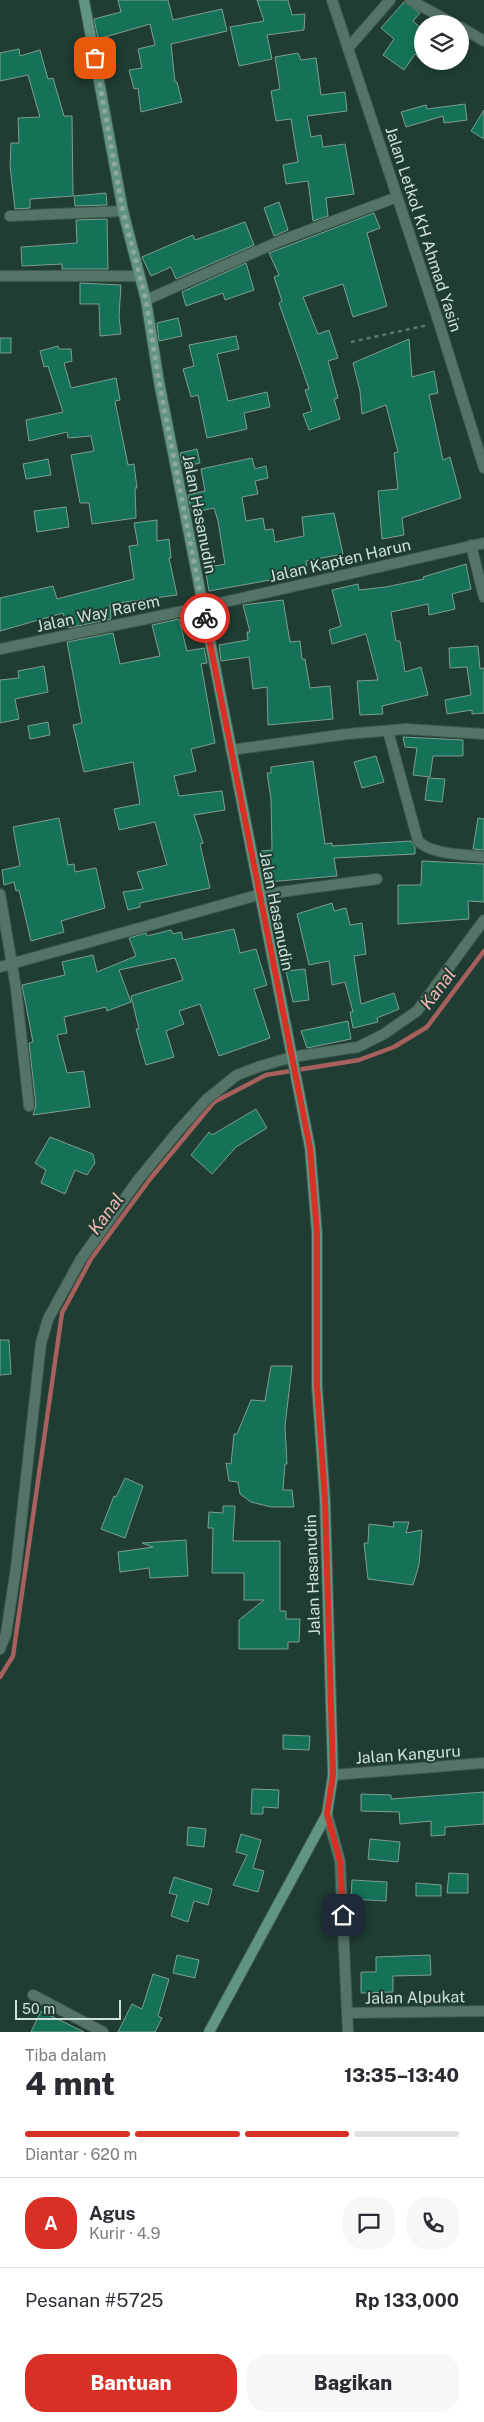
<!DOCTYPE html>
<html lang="id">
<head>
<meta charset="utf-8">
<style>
	:root { --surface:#fff; --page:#f7f7f7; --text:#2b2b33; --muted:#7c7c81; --line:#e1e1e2; --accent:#d93025 }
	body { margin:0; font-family:"Public Sans",sans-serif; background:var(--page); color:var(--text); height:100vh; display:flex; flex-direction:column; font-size:19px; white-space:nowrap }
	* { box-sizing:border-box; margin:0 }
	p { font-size:16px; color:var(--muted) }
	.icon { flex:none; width:28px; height:28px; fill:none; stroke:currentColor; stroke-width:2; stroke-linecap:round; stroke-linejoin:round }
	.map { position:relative; height:2032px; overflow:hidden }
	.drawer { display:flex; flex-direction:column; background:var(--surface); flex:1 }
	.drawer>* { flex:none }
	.tools { position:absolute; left:414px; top:15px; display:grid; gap:10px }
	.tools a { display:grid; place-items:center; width:55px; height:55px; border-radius:50%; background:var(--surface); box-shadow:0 2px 8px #0003; font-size:25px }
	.scale { position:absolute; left:15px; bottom:12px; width:106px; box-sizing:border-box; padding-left:5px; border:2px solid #cfe0d9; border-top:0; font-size:14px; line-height:18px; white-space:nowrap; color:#cfe0d9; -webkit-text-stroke:4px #1f3d33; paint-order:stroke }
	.pin { position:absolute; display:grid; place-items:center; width:42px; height:42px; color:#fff; margin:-21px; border-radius:10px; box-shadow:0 2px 8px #0006 }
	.courier { position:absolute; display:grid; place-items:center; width:50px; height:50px; margin:-25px; border:4px solid #d93025; border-radius:50%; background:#fff; color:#222; box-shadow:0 1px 6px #0007 }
	.summary em { font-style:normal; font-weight:800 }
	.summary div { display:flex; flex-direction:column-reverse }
	.summary { display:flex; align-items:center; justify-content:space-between; height:85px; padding:0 25px }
	h1 { font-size:32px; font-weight:800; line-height:38px }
	.bar { display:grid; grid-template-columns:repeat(4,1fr); gap:8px 5px; align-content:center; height:60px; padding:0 25px }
	.bar i { height:6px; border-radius:4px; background:var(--line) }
	.bar .selected { background:var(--accent) }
	.bar p { grid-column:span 4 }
	.line { display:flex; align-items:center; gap:12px; padding:0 25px; border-top:1px solid var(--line) }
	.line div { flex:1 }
	.round { display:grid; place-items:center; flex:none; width:52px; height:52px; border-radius:20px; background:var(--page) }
	.cta { display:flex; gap:10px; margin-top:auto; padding:10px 25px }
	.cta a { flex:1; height:58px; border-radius:20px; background:var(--accent); color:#fff; font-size:20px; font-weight:800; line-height:58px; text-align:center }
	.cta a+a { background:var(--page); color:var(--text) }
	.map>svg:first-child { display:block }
</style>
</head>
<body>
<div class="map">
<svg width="484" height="2032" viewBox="0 0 484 2032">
	<rect width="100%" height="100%" fill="#1f3d33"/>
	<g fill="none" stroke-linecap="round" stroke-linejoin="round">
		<polyline stroke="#a7605c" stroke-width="4.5" points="0,1677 13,1656 62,1313 91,1259 150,1179 214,1102 266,1075 359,1060 394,1047 427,1027 484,951"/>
	</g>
	<g fill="#157258" stroke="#7e9e91">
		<polygon points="118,0 168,0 173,20 222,9 227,31 171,44 175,82 177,82 182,102 141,112 138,88 134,89 129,70 142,68 138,49 155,45 150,24 98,39 94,19 121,12"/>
		<polygon points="257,0 288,0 292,15 305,14 304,30 267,35 272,59 239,66 230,27 264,21"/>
		<polygon points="404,2 420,13 413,21 422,29 422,61 415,54 404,70 383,55 394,39 381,28"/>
		<polygon points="19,49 20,56 40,50 48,79 53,78 64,116 72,116 73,196 30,199 30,208 15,209 10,166 11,143 19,143 18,118 40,117 28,75 0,81 0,53"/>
		<polygon points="298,53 301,60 316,58 321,95 345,92 347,111 307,116 311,137 321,135 323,147 345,144 354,194 326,198 328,216 313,221 308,181 286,184 283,165 298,162 291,119 276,121 271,91 280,89 275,57"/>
		<polygon points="465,104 467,120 444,123 443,116 406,127 401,112 426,105 427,109"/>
		<polygon points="484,110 484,139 471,131"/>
		<polygon points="106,193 107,205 75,206 74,196"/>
		<polygon points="279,202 288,230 274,236 264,208"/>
		<polygon points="374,213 380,228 367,233 387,306 353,317 343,284 303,297 318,334 329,330 338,358 328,361 338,398 334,399 340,419 309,430 303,414 312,411 305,390 309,389 279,303 282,301 274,277 279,275 269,253"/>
		<polygon points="107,219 108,269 62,269 62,264 22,266 21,247 77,243 76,220"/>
		<polygon points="245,222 254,245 176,279 171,267 151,276 142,257 193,235 195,240"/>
		<polygon points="246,263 254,290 225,300 223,293 186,306 182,292"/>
		<polygon points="80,283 121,285 119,316 121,334 100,336 99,304 80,304"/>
		<polygon points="178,318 182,336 159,341 157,323"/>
		<polygon points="236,336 239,349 217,354 228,401 267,392 270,407 244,413 247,429 207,438 198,395 191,397 183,369 194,366 189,345"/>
		<rect x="0" y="338" width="11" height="15"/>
		<polygon points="409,339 412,377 434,371 438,393 429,395 443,460 450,457 461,498 402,518 404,535 382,539 378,491 398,489 394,453 398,452 386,405 362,414 360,391 353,363"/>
		<polygon points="58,346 59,349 71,349 72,361 64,363 71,388 116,378 120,400 115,401 128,465 134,464 137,488 135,488 136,518 92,524 89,503 80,503 71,455 94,451 91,436 68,438 67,432 29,441 26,420 63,412 48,366 44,367 40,351"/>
		<polygon points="197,449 200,463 183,467 180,453"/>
		<polygon points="252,458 255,469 266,466 268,478 255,481 258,494 242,497 246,521 263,518 265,530 273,529 275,542 304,536 302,517 334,513 343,554 306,561 307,566 275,573 276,579 209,591 205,568 225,564 218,521 214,508 192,513 188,495 205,491 201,469"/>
		<polygon points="48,459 51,475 26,479 23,464"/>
		<polygon points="66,507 69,527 37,532 34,511"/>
		<polygon points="157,520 157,541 169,539 171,558 169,558 177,595 110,604 111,619 68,628 63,613 0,631 0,598 53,586 57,599 134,579 129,546 138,545 134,523"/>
		<polygon points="466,564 471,589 452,594 455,609 429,615 428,604 391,612 396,641 400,641 405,672 421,667 428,695 382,706 383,714 360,715 357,681 378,680 366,634 332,644 329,630 341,626 332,590 358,584 359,590 386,587 424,579 423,577"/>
		<polygon points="283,600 290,642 300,641 302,659 305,659 310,688 330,686 333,719 268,725 267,687 253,689 249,657 221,661 219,645 248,640 247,632 250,632 243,605"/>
		<polygon points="179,619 187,651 204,648 207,663 201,664 215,743 191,749 196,771 174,776 179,796 222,791 225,810 194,815 203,843 200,844 210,888 140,903 140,907 128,910 123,892 143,889 137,872 167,865 155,822 119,830 114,809 140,804 133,762 84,772 73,725 82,723 67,642 113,633 120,664 160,656 152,625"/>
		<polygon points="478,646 480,669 484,668 484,713 472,714 472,710 447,714 445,700 471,695 467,667 450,668 449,648"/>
		<polygon points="44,666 48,692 15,699 19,719 0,723 0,680 19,678 18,671"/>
		<polygon points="48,722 50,735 30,739 28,726"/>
		<polygon points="403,737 463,740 463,756 433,756 430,777 413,775 417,748 405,747"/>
		<polygon points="376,756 384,782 362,788 354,762"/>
		<polygon points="313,761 325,844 332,843 332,846 411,841 415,847 415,854 334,858 337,876 267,882 261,851 272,850 271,799 267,773 271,773 271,767"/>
		<polygon points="428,778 445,779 442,802 425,800"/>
		<polygon points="59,818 68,865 74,864 75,872 96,868 105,908 61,921 64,932 31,941 19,890 16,891 14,882 4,885 2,870 20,866 13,827"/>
		<polygon points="478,818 484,819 484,850 473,849"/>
		<polygon points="422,861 484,864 484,902 468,901 469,919 398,924 398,885 421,885"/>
		<polygon points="332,903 334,911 346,908 350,925 362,923 366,954 354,956 361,1004 394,993 399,1009 377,1018 378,1022 353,1028 350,1012 353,1012 345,982 332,985 329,961 309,965 297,914"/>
		<polygon points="234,929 240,953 256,949 267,985 254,989 270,1038 219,1056 200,1004 179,1011 184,1024 166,1031 174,1057 146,1065 136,1029 139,1029 131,996 183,980 175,958 119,970 131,1002 107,1011 106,1007 64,1017 67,1033 57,1035 67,1073 84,1071 90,1107 33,1115 36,1105 29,1043 33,1042 22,985 65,975 62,962 93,955 97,972 136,956 129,938 146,933 147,936 171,930 173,934 181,932 183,940"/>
		<polygon points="305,969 309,1000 293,1002 286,971"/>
		<polygon points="348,1021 351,1039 307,1048 301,1031"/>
		<polygon points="256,1109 267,1128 236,1147 212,1174 191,1155 209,1132 212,1135"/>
		<polygon points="50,1137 93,1154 95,1163 87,1175 75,1170 65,1194 41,1183 46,1170 35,1163"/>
		<polygon points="0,1340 9,1340 11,1374 0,1375"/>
		<polygon points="271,1366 292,1366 285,1426 287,1464 285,1464 283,1490 292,1490 294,1507 271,1507 251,1502 240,1494 238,1482 229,1481 226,1463 231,1464 234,1434 237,1434 251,1400 265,1401"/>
		<polygon points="125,1478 143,1486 125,1538 101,1529 114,1496 116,1497"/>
		<polygon points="223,1506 235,1506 233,1541 280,1541 280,1611 286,1611 286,1619 300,1619 299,1642 288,1642 288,1649 239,1649 239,1620 264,1600 244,1600 244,1573 212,1573 213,1528 208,1528 209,1512 223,1513"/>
		<polygon points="393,1522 409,1522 406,1533 422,1530 419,1565 413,1585 368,1579 364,1543 368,1543 369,1524 394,1527"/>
		<polygon points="186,1540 188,1576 150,1578 149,1568 120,1572 118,1552 153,1547 142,1543"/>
		<polygon points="283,1735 310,1736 309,1750 283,1749"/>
		<polygon points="252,1789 279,1790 278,1808 263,1807 263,1814 251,1814"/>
		<polygon points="484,1792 484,1824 445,1827 445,1835 431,1836 431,1821 400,1824 399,1812 361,1811 361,1794 391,1795 391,1799"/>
		<polygon points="188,1827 206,1829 204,1847 187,1845"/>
		<polygon points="241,1834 261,1840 253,1868 264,1871 258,1892 233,1885 247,1855 236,1852"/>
		<polygon points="370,1839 400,1842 398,1862 368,1859"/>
		<polygon points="449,1873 468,1874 468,1893 447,1893"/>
		<polygon points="174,1877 212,1889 208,1905 194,1901 188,1922 171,1916 177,1895 169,1893"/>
		<polygon points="352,1880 387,1882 386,1901 351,1899"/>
		<polygon points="416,1883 441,1885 441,1896 416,1896"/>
		<polygon points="177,1955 199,1960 195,1978 173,1973"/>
		<polygon points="430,1955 431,1975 393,1976 393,1992 361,1993 361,1972 376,1972 376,1957"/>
		<polygon points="153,1974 169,1979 158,2016 162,2018 155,2032 118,2032 132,2004 142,2009"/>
		<polygon points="41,2011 84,2032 31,2032"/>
	</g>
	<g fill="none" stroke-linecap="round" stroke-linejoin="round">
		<defs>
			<g id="street">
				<polyline points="332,0 439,323 484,468"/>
				<polyline points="410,0 454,24"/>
				<polyline points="460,27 484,41"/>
				<polyline points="348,48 390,0"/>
				<polyline points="10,216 123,211"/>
				<polyline points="0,276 139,276"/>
				<polyline points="146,300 280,241 397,197"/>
				<polyline points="471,545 484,597"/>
				<polyline points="0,649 203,607 484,543"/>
				<path d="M388,731L418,841C432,855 464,854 484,857"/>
				<polyline points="231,750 347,734 406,729 484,734"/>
				<polyline points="0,894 16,988 29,1106"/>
				<polyline points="0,967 258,895 377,879"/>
				<polyline points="0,1649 6,1634 16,1568 41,1343 48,1319 81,1259 138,1180 178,1131 207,1099 237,1075 258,1067 292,1057 358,1047 384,1034 417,1011 484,920"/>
				<polyline points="333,1775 484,1763"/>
				<polyline points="327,1814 340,1861 348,2032"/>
				<polyline points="33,1995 103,2032"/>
				<polyline points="347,2013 484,2011"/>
			</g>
			<polyline id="secondary" points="84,0 123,211 146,300 159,382 310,1148 317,1233 317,1386 325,1500 333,1775 327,1814 209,2032"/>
		</defs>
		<use href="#street" stroke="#3f5a51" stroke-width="12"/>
		<use href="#secondary" stroke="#3f5a51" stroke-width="12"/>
		<polyline stroke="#5e786f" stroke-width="2.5" stroke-dasharray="4 4" stroke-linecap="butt" points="351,342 428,325"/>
		<use href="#street" stroke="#547467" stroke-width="10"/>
		<use href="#secondary" stroke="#619582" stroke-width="10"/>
	</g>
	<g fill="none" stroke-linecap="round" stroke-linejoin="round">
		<polyline stroke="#91a79f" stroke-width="5" stroke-dasharray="0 9" points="95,58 123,211 146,300 159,382 205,618"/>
		<polyline stroke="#d93025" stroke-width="6" points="205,618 310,1148 317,1233 317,1386 325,1500 333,1775 327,1814 340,1861 343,1915"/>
	</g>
	<g text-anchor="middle" stroke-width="4" stroke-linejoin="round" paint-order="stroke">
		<g font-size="16" fill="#cfe0d9" stroke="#1f3d33">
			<text transform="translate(424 229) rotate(72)" y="6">Jalan Letkol KH Ahmad Yasin</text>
			<text transform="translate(200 514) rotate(79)" y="6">Jalan Hasanudin</text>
			<text transform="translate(340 560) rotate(-13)" y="6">Jalan Kapten Harun</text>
			<text transform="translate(98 613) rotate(-12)" y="6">Jalan Way Rarem</text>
			<text transform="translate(277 911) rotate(79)" y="6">Jalan Hasanudin</text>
			<text transform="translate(312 1575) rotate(-92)" y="6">Jalan Hasanudin</text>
			<text transform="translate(408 1754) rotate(-4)" y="6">Jalan Kanguru</text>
			<text transform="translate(415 1997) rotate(-1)" y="6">Jalan Alpukat</text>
		</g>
		<g font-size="18" font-style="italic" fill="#f6b7b2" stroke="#1f3d33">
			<text transform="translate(438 989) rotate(-53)" y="6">Kanal</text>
			<text transform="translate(106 1214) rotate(-53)" y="6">Kanal</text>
		</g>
	</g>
</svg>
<div class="tools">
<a><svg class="icon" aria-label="layers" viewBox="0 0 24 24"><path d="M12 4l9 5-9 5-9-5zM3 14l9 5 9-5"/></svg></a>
</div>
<div class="scale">50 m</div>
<div class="pin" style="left:95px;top:58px;background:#ea580c"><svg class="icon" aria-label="bag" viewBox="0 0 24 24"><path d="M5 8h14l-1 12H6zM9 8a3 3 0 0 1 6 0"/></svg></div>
<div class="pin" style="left:343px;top:1915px;background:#1f2937"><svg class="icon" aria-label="home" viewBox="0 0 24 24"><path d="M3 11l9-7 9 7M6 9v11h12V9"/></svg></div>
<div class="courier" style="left:205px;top:618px"><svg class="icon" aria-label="bike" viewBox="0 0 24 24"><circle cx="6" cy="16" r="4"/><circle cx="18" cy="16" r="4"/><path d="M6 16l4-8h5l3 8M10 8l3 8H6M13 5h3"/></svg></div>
</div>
<section class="drawer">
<div class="summary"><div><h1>4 mnt</h1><p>Tiba dalam</p></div><em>13:35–13:40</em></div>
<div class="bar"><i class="selected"></i><i class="selected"></i><i class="selected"></i><i></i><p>Diantar · 620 m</p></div>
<div class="line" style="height:90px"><b class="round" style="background:var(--accent);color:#fff">A</b><div><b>Agus</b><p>Kurir · 4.9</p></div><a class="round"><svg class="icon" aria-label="chat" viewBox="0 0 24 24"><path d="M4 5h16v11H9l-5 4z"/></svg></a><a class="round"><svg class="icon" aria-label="phone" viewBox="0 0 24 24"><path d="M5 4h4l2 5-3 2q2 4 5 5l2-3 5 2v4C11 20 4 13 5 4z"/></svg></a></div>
<div class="line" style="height:65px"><div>Pesanan #5725</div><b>Rp 133,000</b></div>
<div class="cta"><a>Bantuan</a><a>Bagikan</a></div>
</section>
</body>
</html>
